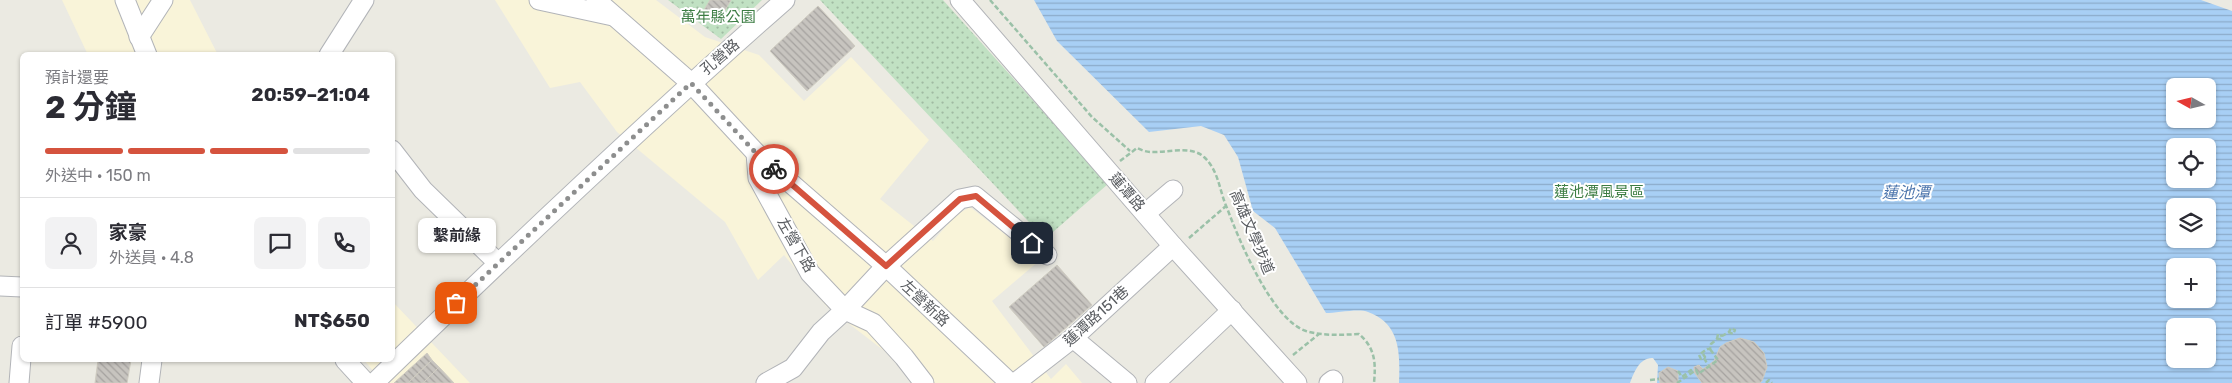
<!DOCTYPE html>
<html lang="zh-TW">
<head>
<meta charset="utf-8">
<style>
	:root { --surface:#fff; --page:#f2f2f3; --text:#2b2b33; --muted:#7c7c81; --line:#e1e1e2; --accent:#d5533e }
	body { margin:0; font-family:Rubik,"Noto Sans TC",sans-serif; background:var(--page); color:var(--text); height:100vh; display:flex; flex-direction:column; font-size:19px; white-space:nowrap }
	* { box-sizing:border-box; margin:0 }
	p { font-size:16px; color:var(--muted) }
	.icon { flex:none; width:28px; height:28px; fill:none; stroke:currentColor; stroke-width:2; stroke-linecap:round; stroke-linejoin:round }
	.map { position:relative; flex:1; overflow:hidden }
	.sheet { position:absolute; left:20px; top:52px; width:375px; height:310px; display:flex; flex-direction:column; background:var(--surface); border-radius:8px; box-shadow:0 1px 4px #0004 }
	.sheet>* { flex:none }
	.needle { width:32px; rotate:278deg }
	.fabs { position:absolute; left:2166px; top:78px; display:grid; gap:10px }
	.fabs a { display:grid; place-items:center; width:50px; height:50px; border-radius:8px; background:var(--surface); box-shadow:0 1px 4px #0004; font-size:25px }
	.pin { position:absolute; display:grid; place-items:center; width:42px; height:42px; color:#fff; margin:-21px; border-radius:10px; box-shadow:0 2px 8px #0006 }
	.courier { position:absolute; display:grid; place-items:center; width:50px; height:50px; margin:-25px; border:4px solid #d5533e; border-radius:50%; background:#fff; color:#222; box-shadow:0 1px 6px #0007 }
	.bubble { position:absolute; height:35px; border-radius:8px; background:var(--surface); box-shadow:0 1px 4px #0004; font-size:16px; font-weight:700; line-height:35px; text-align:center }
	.overview em { font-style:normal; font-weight:700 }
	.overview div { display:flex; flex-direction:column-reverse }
	.overview { display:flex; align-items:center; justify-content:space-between; height:85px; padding:0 25px }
	h1 { font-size:32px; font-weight:700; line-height:38px }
	.bar { display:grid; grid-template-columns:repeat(4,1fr); gap:8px 5px; align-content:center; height:60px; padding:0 25px }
	.bar i { height:6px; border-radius:4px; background:var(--line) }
	.bar .selected { background:var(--accent) }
	.bar p { grid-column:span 4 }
	.line { display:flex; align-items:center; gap:12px; padding:0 25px; border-top:1px solid var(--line) }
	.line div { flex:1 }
	.round { display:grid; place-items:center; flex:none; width:52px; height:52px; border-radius:8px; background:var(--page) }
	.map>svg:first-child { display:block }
</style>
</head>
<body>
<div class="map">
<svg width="2232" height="383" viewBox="0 0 2232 383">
	<defs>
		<pattern id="park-dots" width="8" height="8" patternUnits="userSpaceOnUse" patternTransform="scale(1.25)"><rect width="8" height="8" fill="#c1e1c3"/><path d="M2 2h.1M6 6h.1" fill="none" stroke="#a0baa2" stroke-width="1.8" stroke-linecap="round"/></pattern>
		<pattern id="water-rules" width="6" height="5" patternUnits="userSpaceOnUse" patternTransform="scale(1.25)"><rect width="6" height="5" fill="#a8cff5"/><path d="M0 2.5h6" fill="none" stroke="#8cabca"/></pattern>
		<pattern id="building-back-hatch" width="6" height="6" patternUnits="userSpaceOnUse" patternTransform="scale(1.25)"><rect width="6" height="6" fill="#c7c4bf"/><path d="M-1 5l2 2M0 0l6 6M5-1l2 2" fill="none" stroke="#a5a29f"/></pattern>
	</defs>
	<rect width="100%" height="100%" fill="#ebeae2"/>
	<g fill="#f9f4d9">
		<polygon points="62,0 190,0 218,55 88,55"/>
		<polygon points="495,0 656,0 705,37 759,55 804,101 851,57 929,140 880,199 933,241 956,215 970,207 1039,261 992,301 1051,379 1066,364 1082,383 913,383 887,353 826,306 784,255 758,280 725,222 617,132 580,82 550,88"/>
		<polygon points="393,302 470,383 383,383 364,360 392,360"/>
	</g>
	<g fill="url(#park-dots)">
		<polygon points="668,0 762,0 721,39"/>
		<polygon points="820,0 943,0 1108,184 1045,239"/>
	</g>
	<path fill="url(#water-rules)" fill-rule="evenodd" d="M1034,0H2201L2232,11V383H1657L1658,365L1653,358C1640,357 1634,372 1630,383H1399C1400,354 1401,324 1368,312C1360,308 1336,313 1326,313L1275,228L1253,211L1238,157L1224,135L1201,126L1149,132L1057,41ZM2175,86H2208V119H2175ZM2175,146H2208V179H2175ZM2175,206H2208V239H2175ZM2175,266H2208V299H2175ZM2175,326H2208V359H2175Z"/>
	<g fill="url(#building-back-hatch)" stroke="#cfccc1">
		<polygon points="710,0 731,0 720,19 704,10"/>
		<polygon points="818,6 855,46 807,91 770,51"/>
		<polygon points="1057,265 1092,305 1044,347 1009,307"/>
		<polygon points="1740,338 1754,342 1764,353 1767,367 1762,381 1760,383 1702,383 1694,372 1694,367 1699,365 1703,369 1714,361 1720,347 1726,343"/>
		<polygon points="427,353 432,360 408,383 394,383"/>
		<polygon points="98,360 131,360 127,383 95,383"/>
		<polygon points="432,360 439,367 423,383 408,383"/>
		<polygon points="439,367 454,383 423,383"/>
		<polygon points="1668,367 1678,371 1678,383 1660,383 1659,373"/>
	</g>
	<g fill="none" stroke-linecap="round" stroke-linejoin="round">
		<defs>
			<g id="minor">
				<polyline points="125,0 147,55"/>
				<polyline points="539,0 613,16"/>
				<polyline points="596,0 691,83 756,153 886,266 1010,383"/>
				<polyline points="960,0 1173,246 1297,383"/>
				<polyline points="139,37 163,0"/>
				<polyline points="329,55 364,0"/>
				<polyline points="392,150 423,190 497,262"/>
				<polyline points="756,153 758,178 810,273 845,310 873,323 904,357 924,383"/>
				<polyline points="1146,213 1173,190"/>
				<polyline points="0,286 22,287"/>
				<polyline points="1073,338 1127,383"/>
				<polyline points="345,360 366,383"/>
				<polyline points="19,383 22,346"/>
				<polyline points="149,383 152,360"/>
				<path d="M374,383C508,253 644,124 785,0"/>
				<polyline points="766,383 793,368 821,332 845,310 886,266 960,199 975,196 1047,255"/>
				<polyline points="1015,383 1073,338 1173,246"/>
				<polyline points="1155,383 1232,310"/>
				<polyline points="1329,383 1333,380"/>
			</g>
		</defs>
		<use href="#minor" stroke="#b2b4b8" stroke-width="21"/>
		<g stroke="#9bc1a8" stroke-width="2.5" stroke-dasharray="5 2.5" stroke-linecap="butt">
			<polyline points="990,0 1092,117 1130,151"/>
			<path d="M1120,161L1137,148C1141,150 1146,152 1151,152C1166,153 1191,145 1204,157C1219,171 1219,190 1227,208C1239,240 1272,320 1306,331C1323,336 1341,335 1359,334C1375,348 1376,362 1374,383"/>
			<polyline points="1189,238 1226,206"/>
			<polyline points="1717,339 1718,334 1722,336"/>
			<polyline points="1703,354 1705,357 1701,359 1699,355 1707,349 1710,349 1711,344 1717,339 1721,339 1722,336 1729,332 1731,328 1735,330 1733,334 1729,332"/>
			<polyline points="1293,355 1319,334"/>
			<polyline points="1704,358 1708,365"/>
			<polyline points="1678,371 1682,377 1691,370 1692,372"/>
			<polyline points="1650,380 1659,379"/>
			<polyline points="1677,383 1696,370 1698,374 1718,360 1710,349"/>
			<polyline points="1766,383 1769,380 1772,383"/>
		</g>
		<use href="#minor" stroke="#fff" stroke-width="19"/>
	</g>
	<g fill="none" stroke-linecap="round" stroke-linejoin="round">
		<polyline stroke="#8d8e8e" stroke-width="5" stroke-dasharray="0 9" points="456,303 691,83 756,153 774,169"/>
		<polyline stroke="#d5533e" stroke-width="6" points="774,169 886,266 960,199 976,196 1032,243"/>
	</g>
	<g text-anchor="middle" stroke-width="4" stroke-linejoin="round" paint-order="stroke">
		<g font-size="15" fill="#3d7d44" stroke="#fff">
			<text x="718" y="22">萬年縣公園</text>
			<text x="1599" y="197">蓮池潭風景區</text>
		</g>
		<g font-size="15" fill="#5a5d61" stroke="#fff">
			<text transform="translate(720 57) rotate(-41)" y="5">孔營路</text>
			<text transform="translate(1127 192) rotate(49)" y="5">蓮潭路</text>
			<text transform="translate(1252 232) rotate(67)" y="5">高雄文學步道</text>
			<text transform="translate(796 245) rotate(60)" y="5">左營下路</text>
			<text transform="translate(925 303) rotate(43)" y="5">左營新路</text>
			<text transform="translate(1096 316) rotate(-42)" y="5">蓮潭路151巷</text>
		</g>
		<g font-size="16" font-style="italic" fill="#4c75ad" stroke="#fff">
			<text x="1906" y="198">蓮池潭</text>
		</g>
	</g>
</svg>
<div class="fabs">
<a><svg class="needle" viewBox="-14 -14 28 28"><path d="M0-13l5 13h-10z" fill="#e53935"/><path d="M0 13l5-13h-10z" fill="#7c7c81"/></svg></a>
<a><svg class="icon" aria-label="locate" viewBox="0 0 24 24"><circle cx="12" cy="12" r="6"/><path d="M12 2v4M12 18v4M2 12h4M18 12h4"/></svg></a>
<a><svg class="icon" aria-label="layers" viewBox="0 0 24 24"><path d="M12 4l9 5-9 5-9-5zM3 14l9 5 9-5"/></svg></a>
<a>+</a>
<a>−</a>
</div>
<div class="pin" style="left:456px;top:303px;background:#ea580c"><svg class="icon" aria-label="bag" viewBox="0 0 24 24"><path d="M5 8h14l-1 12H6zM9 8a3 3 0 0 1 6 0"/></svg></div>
<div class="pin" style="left:1032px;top:243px;background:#1f2937"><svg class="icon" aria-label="home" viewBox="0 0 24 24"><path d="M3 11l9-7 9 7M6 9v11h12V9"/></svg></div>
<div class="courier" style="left:774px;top:169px"><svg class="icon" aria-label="bike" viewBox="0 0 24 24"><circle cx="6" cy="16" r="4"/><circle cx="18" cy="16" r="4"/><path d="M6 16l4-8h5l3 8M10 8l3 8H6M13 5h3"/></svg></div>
<div class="bubble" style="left:418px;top:218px;width:78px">繫前緣</div>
<section class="sheet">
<div class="overview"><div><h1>2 分鐘</h1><p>預計還要</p></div><em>20:59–21:04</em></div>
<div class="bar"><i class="selected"></i><i class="selected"></i><i class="selected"></i><i></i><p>外送中 · 150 m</p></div>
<div class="line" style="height:90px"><a class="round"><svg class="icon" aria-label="person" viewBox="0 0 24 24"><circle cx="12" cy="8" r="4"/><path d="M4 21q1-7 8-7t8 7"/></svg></a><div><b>家豪</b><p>外送員 · 4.8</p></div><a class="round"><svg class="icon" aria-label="chat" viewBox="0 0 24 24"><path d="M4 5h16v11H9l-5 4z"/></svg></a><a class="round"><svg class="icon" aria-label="phone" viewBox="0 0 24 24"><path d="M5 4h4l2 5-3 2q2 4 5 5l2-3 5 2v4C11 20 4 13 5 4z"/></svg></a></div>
<div class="line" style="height:65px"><div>訂單 #5900</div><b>NT$650</b></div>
</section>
</div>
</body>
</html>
